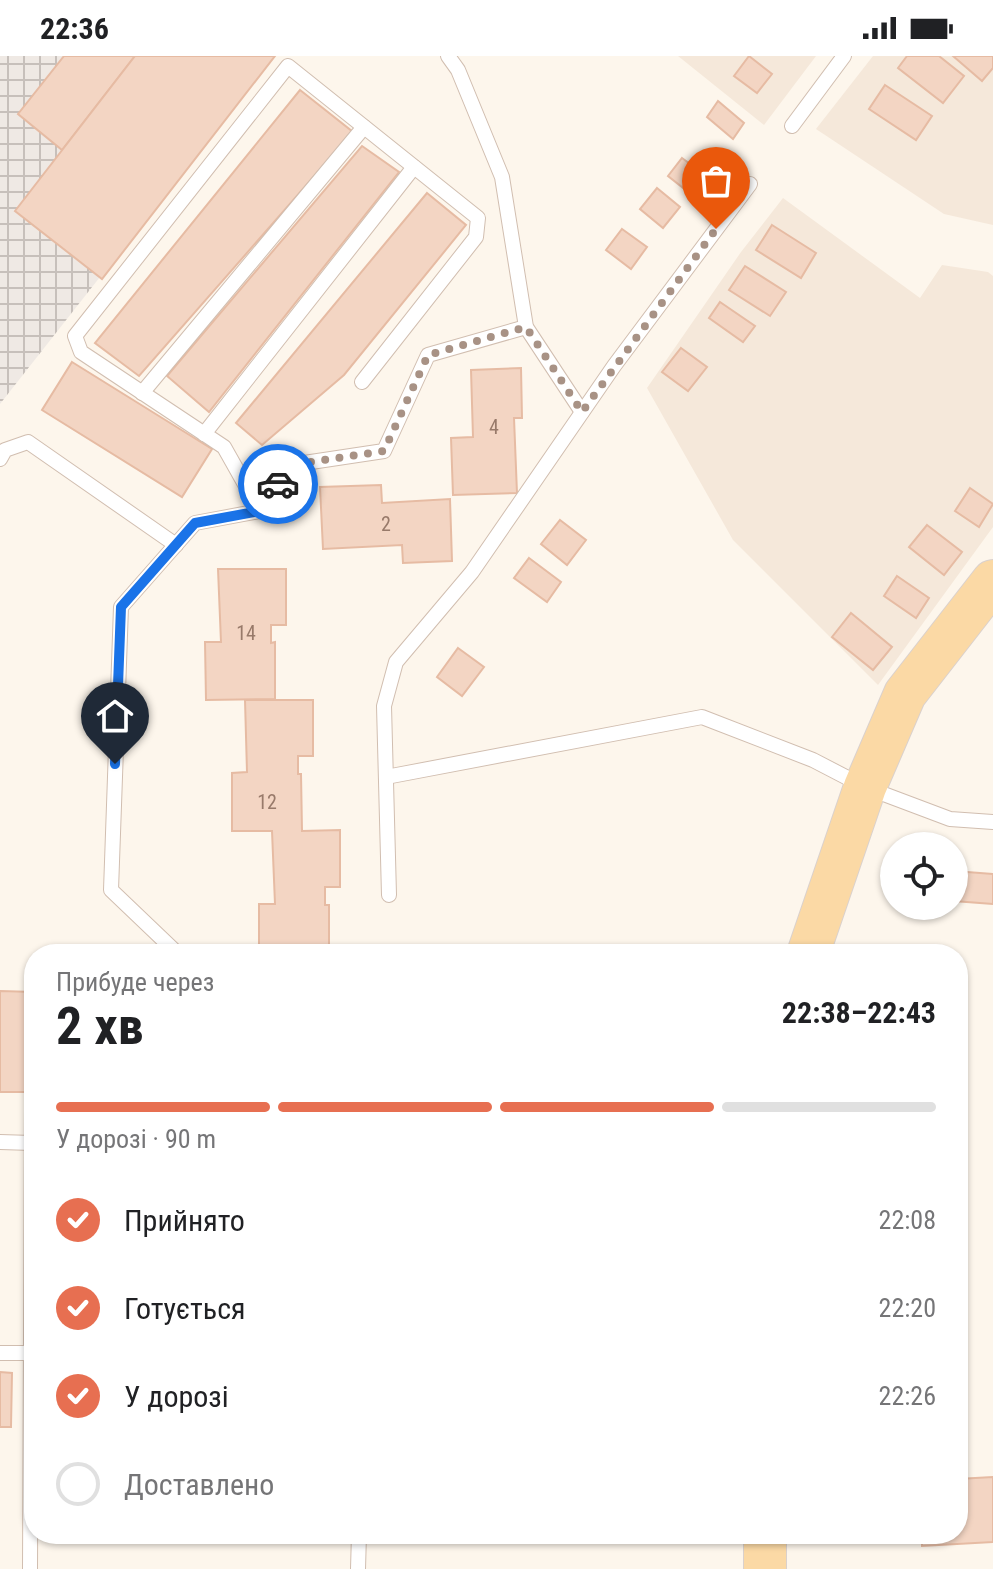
<!DOCTYPE html>
<html lang="uk">
<head>
<meta charset="utf-8">
<style>
	:root { --surface:#fff; --page:#f6f6f6; --text:#202124; --muted:#757577; --line:#e0e0e0; --accent:#e76f51 }
	body { margin:0; font-family:"Roboto Condensed",sans-serif; background:var(--page); color:var(--text); height:100vh; display:flex; flex-direction:column; font-size:30px; white-space:nowrap }
	* { box-sizing:border-box; margin:0 }
	p { font-size:26px; color:var(--muted) }
	.icon { flex:none; width:44px; height:44px; fill:none; stroke:currentColor; stroke-width:2; stroke-linecap:round; stroke-linejoin:round }
	.map { position:relative; flex:1; overflow:hidden }
	.sheet { position:absolute; left:24px; top:888px; width:944px; height:600px; display:flex; flex-direction:column; background:var(--surface); border-radius:32px; box-shadow:0 2px 6px #0004 }
	.sheet>* { flex:none }
	.buttons { position:absolute; left:880px; top:776px; display:grid; gap:16px }
	.buttons a { display:grid; place-items:center; width:88px; height:88px; border-radius:50%; background:var(--surface); box-shadow:0 2px 6px #0004; font-size:40px }
	.pin { position:absolute; display:grid; place-items:center; width:68px; height:68px; color:#fff; margin:-82px -34px; border-radius:50% 50% 50% 0; rotate:-45deg; box-shadow:0 0 8px #0007 }
	.pin .icon { rotate:45deg }
	.courier { position:absolute; display:grid; place-items:center; width:80px; height:80px; margin:-40px; border:6px solid #1a73e8; border-radius:50%; background:#fff; color:#222; box-shadow:0 2px 10px #0007 }
	.summary em { font-style:normal; font-weight:700 }
	.summary div { display:flex; flex-direction:column-reverse }
	.summary { display:flex; align-items:center; justify-content:space-between; height:136px; padding:0 32px }
	h1 { font-size:52px; font-weight:700; line-height:60px }
	.bar { display:grid; grid-template-columns:repeat(4,1fr); gap:12px 8px; align-content:center; height:96px; padding:0 32px }
	.bar i { height:10px; border-radius:6px; background:var(--line) }
	.bar .on { background:var(--accent) }
	.bar p { grid-column:span 4 }
	ol { padding:0 32px; list-style:none }
	li { display:flex; align-items:center; gap:24px; height:88px }
	li p { margin-inline-start:auto }
	li .icon { padding:8px; border-radius:50%; background:var(--accent); color:#fff; stroke-width:4 }
	li:last-child { color:var(--muted) }
	li i { width:44px; height:44px; border:4px solid var(--line); border-radius:50% }
	.status { display:flex; justify-content:space-between; align-items:center; height:56px; padding:0 40px; background:var(--surface); direction:ltr }
	.status svg { height:22px; fill:currentColor }
	.map>svg:first-child { display:block }
</style>
</head>
<body>
<div class="status"><b>22:36</b><svg viewBox="0 0 49 12"><path d="M0 12V9h3v3zM5 12V6h3v6zM10 12V3h3v9zM15 12V0h3v12zM26 1h20v11H26zM47 4h2v5h-2z"/></svg></div>
<div class="map">
<svg width="993" height="1513" viewBox="0 0 993 1513">
	<defs>
		<pattern id="industrial-grid" width="8" height="8" patternUnits="userSpaceOnUse" patternTransform="scale(2)"><rect width="8" height="8" fill="#efe9e4"/><path d="M0 4h8M4 0v8" fill="none" stroke="#c7c0bb"/></pattern>
	</defs>
	<rect width="100%" height="100%" fill="#fdf6ec"/>
	<g fill="#f5e8da">
		<polygon points="678,0 816,0 764,69"/>
		<polygon points="873,0 993,0 993,169 944,158 816,73"/>
		<polygon points="783,142 920,242 942,209 988,216 993,220 993,471 878,629 733,484 647,332 741,196"/>
	</g>
	<polygon fill="url(#industrial-grid)" points="0,0 274,0 0,348"/>
	<g fill="#f3d5c3" stroke="#e6bba3" stroke-width="2">
		<polygon points="64,0 135,0 62,94 18,58"/>
		<polygon points="135,0 275,0 102,223 15,155"/>
		<polygon points="749,0 772,18 757,37 734,20"/>
		<polygon points="907,0 939,0 964,20 943,47 898,12"/>
		<polygon points="953,0 993,0 993,12 982,25"/>
		<polygon points="885,29 932,60 916,84 869,53"/>
		<polygon points="300,34 353,76 139,320 95,287"/>
		<polygon points="718,45 744,67 733,83 707,61"/>
		<polygon points="362,90 399,116 209,356 167,320"/>
		<polygon points="682,102 702,117 687,135 668,120"/>
		<polygon points="657,132 680,151 663,172 640,153"/>
		<polygon points="427,137 466,169 344,319 262,389 236,367"/>
		<polygon points="772,169 816,197 801,222 756,194"/>
		<polygon points="622,173 647,191 631,213 606,194"/>
		<polygon points="745,210 786,236 770,260 729,234"/>
		<polygon points="720,246 755,270 743,286 709,262"/>
		<polygon points="681,292 707,311 688,335 662,316"/>
		<polygon points="72,306 212,393 182,441 42,354"/>
		<polygon points="521,312 522,362 514,362 517,437 453,439 451,382 473,381 471,314"/>
		<polygon points="381,429 382,447 450,443 452,505 403,507 402,489 323,493 320,431"/>
		<polygon points="970,432 993,448 979,471 955,455"/>
		<polygon points="560,464 586,484 567,509 541,488"/>
		<polygon points="927,469 962,496 944,519 909,491"/>
		<polygon points="529,502 561,526 547,546 514,522"/>
		<polygon points="218,513 286,513 286,569 271,569 271,587 275,586 275,643 206,644 205,586 221,586"/>
		<polygon points="897,520 929,542 916,562 884,540"/>
		<polygon points="851,557 892,591 873,614 832,581"/>
		<polygon points="458,592 484,611 462,640 437,621"/>
		<polygon points="245,644 313,644 313,700 298,700 298,718 301,718 302,775 340,774 340,831 325,831 325,849 329,849 329,898 259,898 259,848 275,848 272,775 232,775 232,717 247,716"/>
		<polygon points="954,815 993,818 993,848 954,845"/>
		<polygon points="0,935 34,936 34,1036 0,1036"/>
		<polygon points="0,1316 12,1317 11,1371 0,1371"/>
		<polygon points="993,1421 993,1486 922,1490 922,1478 958,1478 958,1423"/>
	</g>
	<g fill="none" stroke-linecap="round" stroke-linejoin="round">
		<defs>
			<g id="lane">
				<polyline points="448,0 458,14 502,121 526,271 582,356"/>
				<polyline points="792,70 844,0"/>
				<polyline points="142,337 364,71"/>
				<polyline points="204,378 414,111"/>
				<polyline points="0,403 5,394 28,386 176,489"/>
				<polyline points="260,455 224,391 81,296 75,280 288,10 478,162 476,181 362,326"/>
				<polyline points="386,721 702,661 813,704 865,731 950,763 993,766"/>
				<polyline points="389,839 384,650 396,606 472,516 614,310 750,128"/>
				<polyline points="178,898 111,834 121,551 195,467 260,455 291,409 384,395 428,299 526,271"/>
				<polyline points="0,1086 32,1087"/>
				<polyline points="0,1297 31,1297"/>
				<polyline points="30,1513 32,1053"/>
				<polyline points="358,1513 359,1478"/>
			</g>
			<g id="primary">
				<polyline points="808,898 865,731 905,638 993,525"/>
				<polyline points="765,1478 765,1513"/>
			</g>
		</defs>
		<use href="#lane" stroke="#d1beb0" stroke-width="16"/>
		<use href="#primary" stroke="#dad1cd" stroke-width="44"/>
		<use href="#lane" stroke="#fff" stroke-width="14"/>
		<use href="#primary" stroke="#fbd9a5" stroke-width="42"/>
	</g>
	<g fill="none" stroke-linecap="round" stroke-linejoin="round">
		<polyline stroke="#a89285" stroke-width="8" stroke-dasharray="0 14.4" points="278,428 291,409 384,395 428,299 526,271 582,356 716,173"/>
		<polyline stroke="#1a73e8" stroke-width="10" points="115,708 121,551 195,467 260,455 278,428"/>
	</g>
	<g text-anchor="middle" stroke-width="6" stroke-linejoin="round" paint-order="stroke">
		<g font-size="20" fill="#987a6a">
			<text x="494" y="378">4</text>
			<text x="386" y="475">2</text>
			<text x="246" y="584">14</text>
			<text x="267" y="753">12</text>
		</g>
	</g>
</svg>
<div class="buttons">
<a><svg class="icon" aria-label="locate" viewBox="0 0 24 24"><circle cx="12" cy="12" r="6"/><path d="M12 2v4M12 18v4M2 12h4M18 12h4"/></svg></a>
</div>
<div class="pin" style="left:716px;top:173px;background:#ea580c"><svg class="icon" aria-label="bag" viewBox="0 0 24 24"><path d="M5 8h14l-1 12H6zM9 8a3 3 0 0 1 6 0"/></svg></div>
<div class="pin" style="left:115px;top:708px;background:#1f2937"><svg class="icon" aria-label="home" viewBox="0 0 24 24"><path d="M3 11l9-7 9 7M6 9v11h12V9"/></svg></div>
<div class="courier" style="left:278px;top:428px"><svg class="icon" aria-label="car" viewBox="0 0 24 24"><path d="M5 17H2v-5l4-1 3-4h7l3 4 3 1v5h-3M9 17h6M6 11h13"/><circle cx="7" cy="17" r="2"/><circle cx="17" cy="17" r="2"/></svg></div>
<section class="sheet">
<div class="summary"><div><h1>2 хв</h1><p>Прибуде через</p></div><em>22:38–22:43</em></div>
<div class="bar"><i class="on"></i><i class="on"></i><i class="on"></i><i></i><p>У дорозі · 90 m</p></div>
<ol>
<li><svg class="icon" aria-label="check" viewBox="0 0 24 24"><path d="M5 12l5 5 9-10"/></svg>Прийнято<p>22:08</p></li>
<li><svg class="icon" aria-label="check" viewBox="0 0 24 24"><path d="M5 12l5 5 9-10"/></svg>Готується<p>22:20</p></li>
<li><svg class="icon" aria-label="check" viewBox="0 0 24 24"><path d="M5 12l5 5 9-10"/></svg>У дорозі<p>22:26</p></li>
<li><i></i>Доставлено</li>
</ol>
</section>
</div>
</body>
</html>
